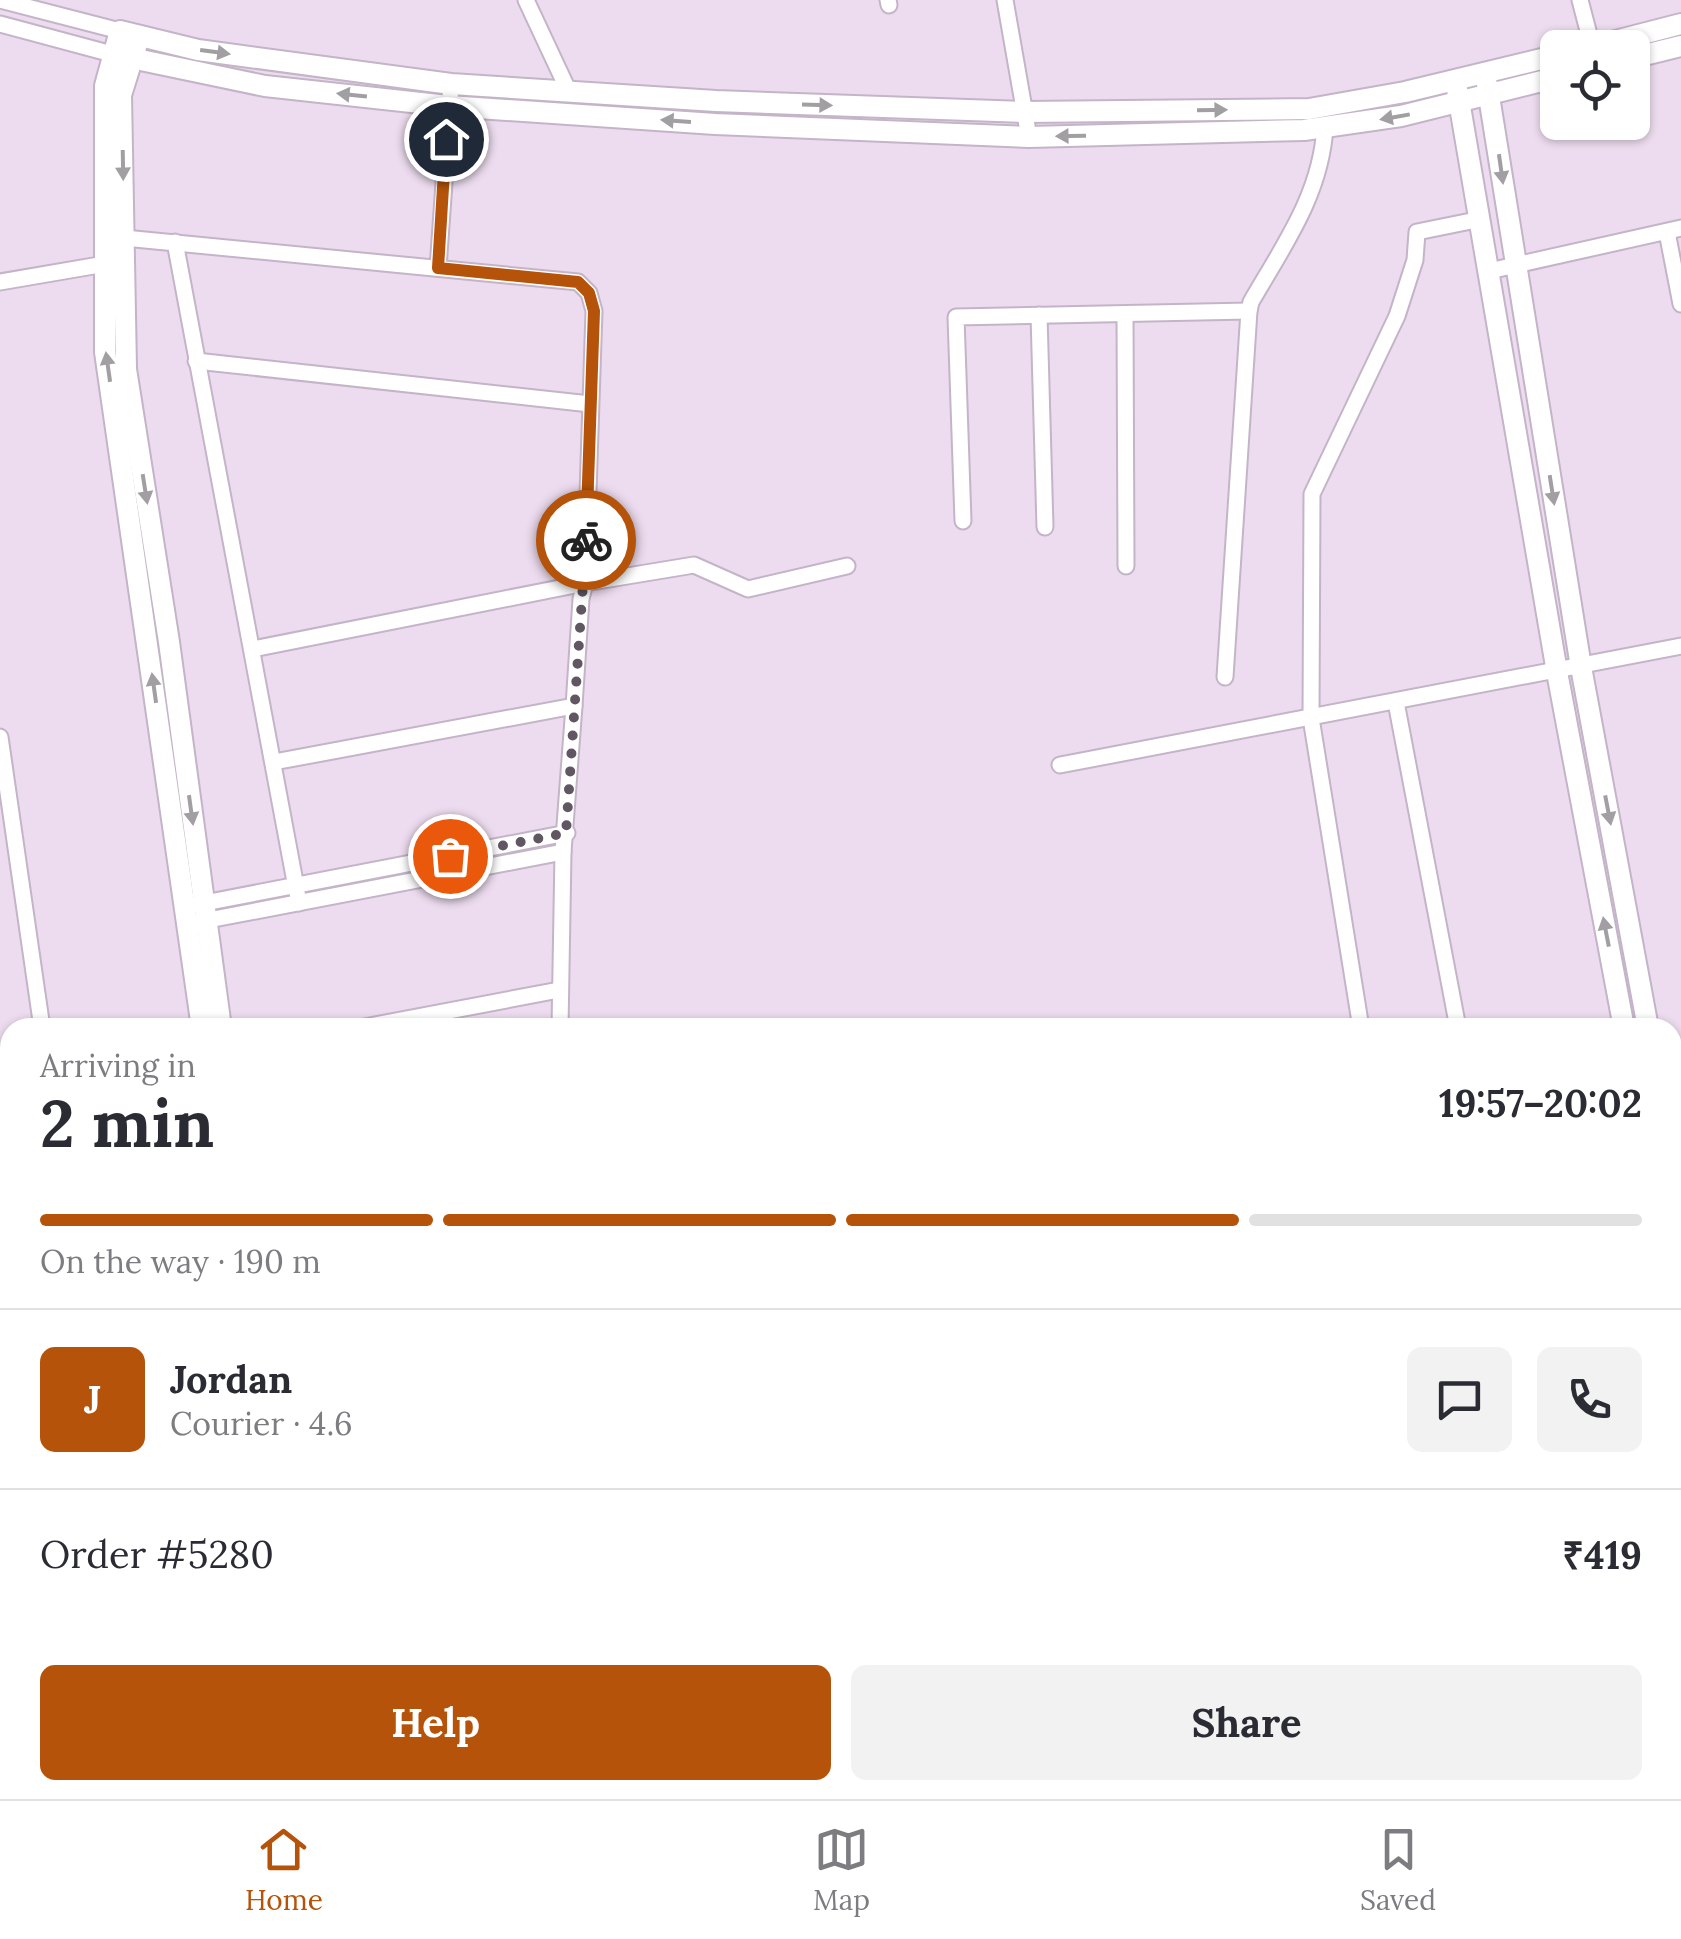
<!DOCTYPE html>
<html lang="en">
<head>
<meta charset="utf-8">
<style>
	:root { --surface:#fff; --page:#f2f2f3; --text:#2b2b33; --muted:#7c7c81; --line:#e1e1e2; --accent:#b45309 }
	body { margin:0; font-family:Lora,serif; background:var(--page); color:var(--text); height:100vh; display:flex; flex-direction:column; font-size:38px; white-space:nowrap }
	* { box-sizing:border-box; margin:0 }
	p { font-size:32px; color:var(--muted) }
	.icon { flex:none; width:55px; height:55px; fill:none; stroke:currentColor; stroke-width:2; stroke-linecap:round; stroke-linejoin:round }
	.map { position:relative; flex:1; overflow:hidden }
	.sheet { position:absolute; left:0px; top:1018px; width:1682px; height:782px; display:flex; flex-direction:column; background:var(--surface); border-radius:30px 30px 0 0; box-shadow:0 2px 8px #0004 }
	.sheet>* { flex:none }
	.controls { position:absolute; left:1540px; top:30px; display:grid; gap:20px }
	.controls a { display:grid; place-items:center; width:110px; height:110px; border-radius:15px; background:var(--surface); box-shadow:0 2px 8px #0004; font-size:50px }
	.pin { position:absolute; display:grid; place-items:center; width:85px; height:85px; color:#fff; margin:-42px; border:5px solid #fff; border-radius:50%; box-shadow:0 2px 10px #0007 }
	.courier { position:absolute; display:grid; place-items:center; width:100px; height:100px; margin:-50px; border:8px solid #b45309; border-radius:50%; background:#fff; color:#222; box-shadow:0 2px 12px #0007 }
	.overview em { font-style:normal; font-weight:700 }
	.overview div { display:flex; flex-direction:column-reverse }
	.overview { display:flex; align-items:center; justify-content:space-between; height:170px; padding:0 40px }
	h1 { font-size:65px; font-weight:700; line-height:75px }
	.bar { display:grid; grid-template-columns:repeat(4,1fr); gap:15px 10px; align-content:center; height:120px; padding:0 40px }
	.bar i { height:12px; border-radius:8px; background:var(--line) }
	.bar .on { background:var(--accent) }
	.bar p { grid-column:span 4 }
	.line { display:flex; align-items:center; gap:25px; padding:0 40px; border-top:2px solid var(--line) }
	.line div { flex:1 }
	.round { display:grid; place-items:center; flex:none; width:105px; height:105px; border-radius:15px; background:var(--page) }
	.action { display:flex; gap:20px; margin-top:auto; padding:20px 40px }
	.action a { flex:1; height:115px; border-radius:15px; background:var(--accent); color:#fff; font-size:40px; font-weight:700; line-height:115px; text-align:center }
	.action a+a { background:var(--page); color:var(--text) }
	.menu { display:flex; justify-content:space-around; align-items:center; height:140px; border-top:2px solid var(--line); background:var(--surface); font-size:28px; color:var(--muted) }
	.menu a { display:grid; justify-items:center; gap:5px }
	.menu .on { color:var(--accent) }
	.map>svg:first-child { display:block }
</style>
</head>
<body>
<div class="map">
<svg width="1681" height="1799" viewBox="0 0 1681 1799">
	<rect width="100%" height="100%" fill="#eddcef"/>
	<polygon fill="#90d7a9" points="360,1790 734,1790 732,1799 361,1799"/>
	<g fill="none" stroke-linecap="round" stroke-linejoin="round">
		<g stroke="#8cb9ff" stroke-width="5">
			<polyline points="1672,1371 1681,1368"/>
			<polyline points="741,1799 743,1790"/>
		</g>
		<defs>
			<g id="minor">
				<polyline points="0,0 120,31"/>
				<polyline points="526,0 569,92"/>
				<polyline points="888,0 889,5"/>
				<polyline points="1005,0 1029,137"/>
				<polyline points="1580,0 1592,46"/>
				<polyline points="0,24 112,54"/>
				<polyline points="1667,232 1681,304"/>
				<polyline points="114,237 578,282 589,293 594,311 585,583 581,599 574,706 274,762"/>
				<polyline points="175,242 299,903"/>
				<polyline points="438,268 451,84"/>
				<polyline points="1489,271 1681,228"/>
				<polyline points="0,282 105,264"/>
				<polyline points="1125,314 1126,566"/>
				<polyline points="1039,315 1045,527"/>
				<polyline points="196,361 590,404"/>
				<polyline points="963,521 956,317 1249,311"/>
				<polyline points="253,649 585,583 694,565 748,589 847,566"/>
				<path d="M1225,677L1249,311L1251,302C1284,245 1321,194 1325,127"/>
				<polyline points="1396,702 1458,1028"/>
				<polyline points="0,737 42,1028"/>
				<polyline points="1060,765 1681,646"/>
				<polyline points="194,905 567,833"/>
				<polyline points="198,922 563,852"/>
				<polyline points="359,1028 559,990"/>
				<polyline points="560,1028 563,852 574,706"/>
				<polyline points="1361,1028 1311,718 1312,494 1397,316 1415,260 1417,232 1481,219"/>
				<polyline points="0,1159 10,1158"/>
				<polyline points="0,1533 10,1603"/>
				<polyline points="37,1790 38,1799"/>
				<polyline points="1066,1790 1068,1799"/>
				<polyline points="1442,1790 1446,1799"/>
				<polyline points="763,1799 765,1790"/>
				<polyline points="784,1799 785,1790"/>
				<polyline points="918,1799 940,1790"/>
				<polyline points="1147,1799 1169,1790"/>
			</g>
			<g id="tertiary">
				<polyline points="136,47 121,95 126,369 169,642 221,1028"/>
				<polyline points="1588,48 1681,24"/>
				<polyline points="112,54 265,86 448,106 715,124 1029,137 1304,130 1401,116 1558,77"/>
				<polyline points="1632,58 1681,46"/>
				<polyline points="1487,84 1581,667 1648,1028"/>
				<polyline points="1457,89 1557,672 1624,1028"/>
				<polyline points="202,1028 105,352 105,86 120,31 198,50 451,84 716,101 1024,112 1309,109 1405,92 1558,55"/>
				<polyline points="1672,1160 1681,1206"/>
				<polyline points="1672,1289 1681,1335"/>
				<polyline points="0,1294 10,1292"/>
				<polyline points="0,1318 10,1316"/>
				<polyline points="315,1790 316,1799"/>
				<polyline points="335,1790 337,1799"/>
			</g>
		</defs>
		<use href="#minor" stroke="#c4b4c7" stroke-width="19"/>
		<use href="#tertiary" stroke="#c4b4c7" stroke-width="24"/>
		<use href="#minor" stroke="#fff" stroke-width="15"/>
		<use href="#tertiary" stroke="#fff" stroke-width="20"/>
	</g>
	<defs><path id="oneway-solid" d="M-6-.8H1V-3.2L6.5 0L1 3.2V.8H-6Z" transform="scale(2.5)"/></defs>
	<g fill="#a19fa2">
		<use href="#oneway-solid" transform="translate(215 52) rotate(8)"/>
		<use href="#oneway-solid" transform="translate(352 95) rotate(-174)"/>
		<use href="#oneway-solid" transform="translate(817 105) rotate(2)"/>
		<use href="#oneway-solid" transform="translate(1212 110) rotate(-1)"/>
		<use href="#oneway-solid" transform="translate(1395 117) rotate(170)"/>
		<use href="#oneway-solid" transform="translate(676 121) rotate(-176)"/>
		<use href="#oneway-solid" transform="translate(1071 136) rotate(179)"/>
		<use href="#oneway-solid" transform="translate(123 165) rotate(89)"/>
		<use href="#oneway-solid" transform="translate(1501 169) rotate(82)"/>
		<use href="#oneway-solid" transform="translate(108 367) rotate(-98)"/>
		<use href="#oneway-solid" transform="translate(145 489) rotate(81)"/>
		<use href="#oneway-solid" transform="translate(1552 490) rotate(81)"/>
		<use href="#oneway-solid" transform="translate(154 688) rotate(-98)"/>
		<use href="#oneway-solid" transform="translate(191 810) rotate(82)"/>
		<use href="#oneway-solid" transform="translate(1608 810) rotate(79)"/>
		<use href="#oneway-solid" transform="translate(1606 932) rotate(-101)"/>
	</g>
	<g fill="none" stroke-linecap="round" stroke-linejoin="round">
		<polyline stroke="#615762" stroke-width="10" stroke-dasharray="0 18" points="450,856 566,833 586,540"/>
		<polyline stroke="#b45309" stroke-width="12" points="446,139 438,268 578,282 589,293 594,311 586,540"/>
	</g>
</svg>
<div class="controls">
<a><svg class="icon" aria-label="locate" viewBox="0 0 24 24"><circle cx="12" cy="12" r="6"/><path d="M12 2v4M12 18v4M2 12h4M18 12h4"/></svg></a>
</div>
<div class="pin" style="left:450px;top:856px;background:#ea580c"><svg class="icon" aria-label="bag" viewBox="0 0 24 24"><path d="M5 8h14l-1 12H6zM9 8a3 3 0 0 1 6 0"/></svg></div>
<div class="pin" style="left:446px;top:139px;background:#1f2937"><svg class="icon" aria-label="home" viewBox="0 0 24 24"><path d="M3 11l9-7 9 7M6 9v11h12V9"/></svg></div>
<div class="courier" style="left:586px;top:540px"><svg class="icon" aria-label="bike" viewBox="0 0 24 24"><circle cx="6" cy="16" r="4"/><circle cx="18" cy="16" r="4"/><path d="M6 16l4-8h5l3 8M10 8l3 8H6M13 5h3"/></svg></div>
<section class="sheet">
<div class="overview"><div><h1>2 min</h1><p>Arriving in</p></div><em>19:57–20:02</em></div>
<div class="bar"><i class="on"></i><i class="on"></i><i class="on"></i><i></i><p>On the way · 190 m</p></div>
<div class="line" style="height:180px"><b class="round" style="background:var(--accent);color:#fff">J</b><div><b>Jordan</b><p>Courier · 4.6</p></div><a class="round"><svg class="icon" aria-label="chat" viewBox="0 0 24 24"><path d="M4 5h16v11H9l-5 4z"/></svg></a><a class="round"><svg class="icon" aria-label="phone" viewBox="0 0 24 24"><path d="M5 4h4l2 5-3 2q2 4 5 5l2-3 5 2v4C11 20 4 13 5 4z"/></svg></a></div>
<div class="line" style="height:130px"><div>Order #5280</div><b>₹419</b></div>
<div class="action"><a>Help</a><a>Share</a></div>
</section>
</div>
<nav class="menu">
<a class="on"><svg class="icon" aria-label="home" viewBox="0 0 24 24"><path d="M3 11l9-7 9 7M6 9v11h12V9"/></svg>Home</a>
<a><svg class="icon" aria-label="map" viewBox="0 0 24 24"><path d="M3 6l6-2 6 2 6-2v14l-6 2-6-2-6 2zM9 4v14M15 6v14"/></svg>Map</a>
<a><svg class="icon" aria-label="saved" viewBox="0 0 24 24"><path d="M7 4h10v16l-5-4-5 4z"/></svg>Saved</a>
</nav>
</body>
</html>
